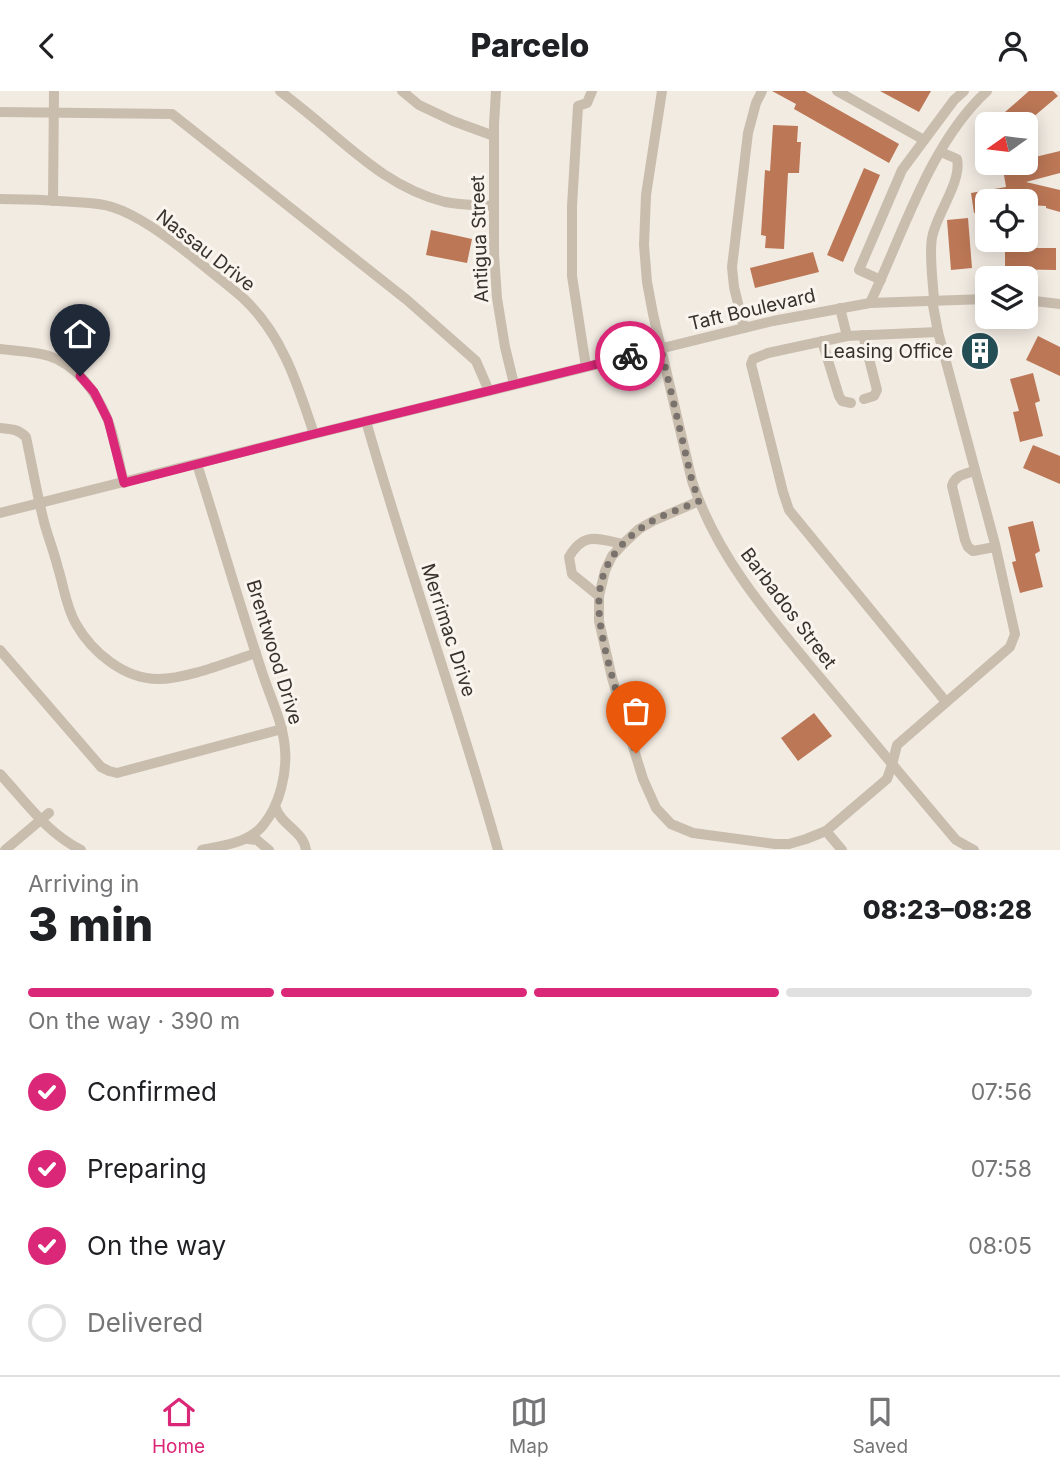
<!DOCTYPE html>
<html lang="en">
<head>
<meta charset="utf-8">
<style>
	:root { --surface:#fff; --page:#f6f6f6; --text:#202124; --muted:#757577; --line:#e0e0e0; --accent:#db2777 }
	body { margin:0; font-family:Inter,sans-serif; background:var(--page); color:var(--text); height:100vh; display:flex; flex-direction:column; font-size:26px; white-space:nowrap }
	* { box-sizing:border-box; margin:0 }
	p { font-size:23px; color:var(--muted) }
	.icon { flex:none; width:38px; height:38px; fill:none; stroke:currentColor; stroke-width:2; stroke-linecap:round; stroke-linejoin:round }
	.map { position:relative; height:759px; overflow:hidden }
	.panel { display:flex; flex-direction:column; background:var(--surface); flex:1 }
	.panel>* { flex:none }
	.needle { width:46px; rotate:256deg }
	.controls { position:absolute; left:975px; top:21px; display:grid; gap:14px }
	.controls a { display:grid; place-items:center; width:63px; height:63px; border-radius:10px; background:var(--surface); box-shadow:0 4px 18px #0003; font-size:35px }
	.pin { position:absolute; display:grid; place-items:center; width:60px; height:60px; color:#fff; margin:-72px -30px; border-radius:50% 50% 50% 0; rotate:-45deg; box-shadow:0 0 7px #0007 }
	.pin .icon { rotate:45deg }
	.courier { position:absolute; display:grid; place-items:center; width:70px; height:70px; margin:-35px; border:5px solid #db2777; border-radius:50%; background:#fff; color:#222; box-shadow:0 2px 9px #0007 }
	.summary em { font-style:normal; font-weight:800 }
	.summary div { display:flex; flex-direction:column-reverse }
	.summary { display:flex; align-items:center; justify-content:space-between; height:119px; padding:0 28px }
	h1 { font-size:46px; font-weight:800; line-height:52px }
	.bar { display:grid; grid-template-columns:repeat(4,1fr); gap:10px 7px; align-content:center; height:84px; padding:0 28px }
	.bar i { height:9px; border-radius:5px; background:var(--line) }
	.bar .current { background:var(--accent) }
	.bar p { grid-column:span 4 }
	ol { padding:0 28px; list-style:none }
	li { display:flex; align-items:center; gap:21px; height:77px }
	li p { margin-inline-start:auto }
	li .icon { padding:7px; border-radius:50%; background:var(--accent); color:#fff; stroke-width:4 }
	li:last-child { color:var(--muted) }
	li i { width:38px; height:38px; border:4px solid var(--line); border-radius:50% }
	header { display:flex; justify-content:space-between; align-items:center; height:91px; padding:0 28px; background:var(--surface); font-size:32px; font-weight:800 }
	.tabs { display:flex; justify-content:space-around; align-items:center; height:98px; border-top:2px solid var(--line); background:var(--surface); font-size:19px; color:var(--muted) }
	.tabs a { display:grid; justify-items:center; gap:4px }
	.tabs .current { color:var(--accent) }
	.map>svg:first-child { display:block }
</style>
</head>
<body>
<header><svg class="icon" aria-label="back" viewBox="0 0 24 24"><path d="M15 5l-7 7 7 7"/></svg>Parcelo<svg class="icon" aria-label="person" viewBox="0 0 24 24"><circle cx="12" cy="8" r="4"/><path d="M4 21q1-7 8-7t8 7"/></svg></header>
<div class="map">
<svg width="1060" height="759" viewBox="0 0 1060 759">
	<rect width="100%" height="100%" fill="#f2ebe2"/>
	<g fill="#bb7756">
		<polygon points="772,0 805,0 899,53 889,72 794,18 796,13"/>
		<polygon points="880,0 931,0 919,21"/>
		<polygon points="1029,0 1053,0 1058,5 1025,33 1015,33 1005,21"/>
		<polygon points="773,34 798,35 797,51 801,51 799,82 788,82 784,158 765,157 766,145 761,144 765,79 770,80"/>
		<polygon points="1060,60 1060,82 1026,91 1060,99 1060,121 1046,117 1046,115 1027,114 1027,110 987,110 987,120 974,122 971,102 1006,96 1002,72 1026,72 1026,61 1035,66"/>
		<polygon points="864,77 880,84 843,171 827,164"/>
		<polygon points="968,127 972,177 951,179 947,129"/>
		<polygon points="431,139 472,148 467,172 426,164"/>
		<polygon points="1005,157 1056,157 1056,179 1005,178"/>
		<polygon points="813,161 819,181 755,197 750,177"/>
		<polygon points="978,244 994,251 981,276 966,270"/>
		<polygon points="1038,245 1060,256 1060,285 1026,269"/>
		<polygon points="1033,282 1040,310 1035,312 1043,345 1020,351 1013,321 1019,320 1010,288"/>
		<polygon points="1033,354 1060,365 1060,393 1023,377"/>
		<polygon points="1033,430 1040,460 1035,463 1043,496 1020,502 1012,471 1016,470 1008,436"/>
		<polygon points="814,622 832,645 798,670 781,647"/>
	</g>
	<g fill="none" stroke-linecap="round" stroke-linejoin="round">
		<g stroke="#c9bdae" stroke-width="10">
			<path d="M280,0C294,11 308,22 322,34C360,66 394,98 445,111C460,114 477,114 493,115"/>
			<polyline points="402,0 419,14 453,30 494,45"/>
			<polyline points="496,0 494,33 494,163 497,207 505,256 514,293"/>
			<path d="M662,0L646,104L644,154L647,191L653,223L692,390C717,467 772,529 823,590C867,643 911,696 956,749L974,759"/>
			<polyline points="837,0 924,49"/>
			<polyline points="0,21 172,23 407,209 476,270 489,300"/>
			<path d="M0,108C25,108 50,109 75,111C87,112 100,112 112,116C138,124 167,146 189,163C207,178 226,192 243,207C282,243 298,294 314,343"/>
			<polyline points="53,110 54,0"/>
			<polyline points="881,189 859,179 902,79 954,9 964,0"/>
			<path d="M934,209C933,191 929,164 932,147C936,123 962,91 957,68L941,61"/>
			<polyline points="1026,209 1060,213"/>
			<path d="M870,212C903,143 930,52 987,0"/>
			<polyline points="840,217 847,245"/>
			<polyline points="744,237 734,196 732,176 748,42 756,12 762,0"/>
			<polyline points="938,241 847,245 768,262 753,268 751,273 783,401 789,419 946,611"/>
			<polyline points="863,244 877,299 874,305 864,308"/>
			<polyline points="822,250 839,305 842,310 851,312"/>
			<path d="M0,258C16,260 33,260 49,265C77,274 96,301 107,327C115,346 119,372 124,392"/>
			<polyline points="586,276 572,185 572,115 578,15 587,12 592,0"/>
			<path d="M366,330C407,474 458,615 498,759"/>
			<path d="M0,337C11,338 18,338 26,346C32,374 37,403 44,431C48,446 54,461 58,477C64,496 66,516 76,533C92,561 124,588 158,588C187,588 228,571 256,562"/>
			<path d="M197,373C219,442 239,512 262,581C270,606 283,631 285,658C287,682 280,713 264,733C250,752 224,754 202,759"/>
			<path d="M974,380C965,383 955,384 952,395L965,449L968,456L973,460L995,456"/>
			<polyline points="699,410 653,430 639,438 623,453 612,465 605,480 599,505 599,530 612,587 643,688 656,717 671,733 693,742 775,753 789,753 806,748 826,740 887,688 892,674 897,654 1010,556 1015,543 995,453 938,241 932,209"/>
			<polyline points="0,422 314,343 773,230 870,212 987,208"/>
			<path d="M599,505L572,483L569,466C584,440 598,448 623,453"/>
			<polyline points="0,559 101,676 109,680 117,682 282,638"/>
			<path d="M0,683C26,711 46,741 81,759"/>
			<path d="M275,715C281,735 303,739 306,759"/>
			<polyline points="826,740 842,759"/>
			<polyline points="248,748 257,749 269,759"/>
			<polyline points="5,759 49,722"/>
		</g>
	</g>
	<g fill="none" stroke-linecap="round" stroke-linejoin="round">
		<path stroke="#7a726c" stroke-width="7" stroke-dasharray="0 12.6" d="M630,265L661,258L692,390L699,410C679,419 657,425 640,438C588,476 595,519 609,574C617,604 626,633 636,662"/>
		<polyline stroke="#db2777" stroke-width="9" points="80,285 94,301 108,329 124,392 314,343 630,265"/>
	</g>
	<defs>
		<symbol id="building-disc" viewBox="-11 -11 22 22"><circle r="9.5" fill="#254f57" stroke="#f9f5ee"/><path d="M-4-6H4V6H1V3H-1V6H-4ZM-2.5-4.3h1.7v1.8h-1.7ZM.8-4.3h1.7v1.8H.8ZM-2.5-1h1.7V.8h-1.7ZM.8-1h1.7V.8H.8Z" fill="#fff"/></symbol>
	</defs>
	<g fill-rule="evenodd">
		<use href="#building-disc" x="958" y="238" width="44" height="44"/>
	</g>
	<g text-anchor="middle" stroke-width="6" stroke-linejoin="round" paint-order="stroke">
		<g font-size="19" fill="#39312c" stroke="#f9f5ee">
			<text transform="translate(479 148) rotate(-92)" y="7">Antigua Street</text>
			<text transform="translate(206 159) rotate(38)" y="7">Nassau Drive</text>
			<text transform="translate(752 218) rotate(-13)" y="7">Taft Boulevard</text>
			<text transform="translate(789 517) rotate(53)" y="7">Barbados Street</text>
			<text transform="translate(449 539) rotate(72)" y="7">Merrimac Drive</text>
			<text transform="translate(275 561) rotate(73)" y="7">Brentwood Drive</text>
		</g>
		<g font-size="19" fill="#39312c" stroke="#f9f5ee" text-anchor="end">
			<text x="953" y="267">Leasing Office</text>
		</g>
	</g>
</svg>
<div class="controls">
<a><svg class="needle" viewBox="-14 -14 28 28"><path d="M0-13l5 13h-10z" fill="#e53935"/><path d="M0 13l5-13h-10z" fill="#757577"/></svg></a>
<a><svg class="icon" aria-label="locate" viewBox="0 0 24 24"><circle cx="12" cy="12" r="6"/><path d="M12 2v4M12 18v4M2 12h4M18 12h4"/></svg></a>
<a><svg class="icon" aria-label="layers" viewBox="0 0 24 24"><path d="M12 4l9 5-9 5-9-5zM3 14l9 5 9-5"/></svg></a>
</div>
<div class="pin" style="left:636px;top:662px;background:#ea580c"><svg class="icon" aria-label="bag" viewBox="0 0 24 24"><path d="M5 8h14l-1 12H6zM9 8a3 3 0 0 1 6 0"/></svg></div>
<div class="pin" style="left:80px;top:285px;background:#1f2937"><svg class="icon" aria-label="home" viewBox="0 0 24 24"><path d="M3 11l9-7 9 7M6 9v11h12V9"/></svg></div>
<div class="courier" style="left:630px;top:265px"><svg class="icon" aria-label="bike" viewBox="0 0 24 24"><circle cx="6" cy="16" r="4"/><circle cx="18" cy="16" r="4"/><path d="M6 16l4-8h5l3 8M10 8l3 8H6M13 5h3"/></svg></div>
</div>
<section class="panel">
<div class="summary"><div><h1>3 min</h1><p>Arriving in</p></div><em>08:23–08:28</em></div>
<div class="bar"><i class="current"></i><i class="current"></i><i class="current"></i><i></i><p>On the way · 390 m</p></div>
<ol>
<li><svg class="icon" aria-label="check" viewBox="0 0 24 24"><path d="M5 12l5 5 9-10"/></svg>Confirmed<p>07:56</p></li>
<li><svg class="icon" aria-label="check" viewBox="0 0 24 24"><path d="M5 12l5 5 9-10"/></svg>Preparing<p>07:58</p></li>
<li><svg class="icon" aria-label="check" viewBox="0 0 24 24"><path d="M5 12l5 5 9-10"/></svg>On the way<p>08:05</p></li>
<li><i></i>Delivered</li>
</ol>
</section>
<nav class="tabs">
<a class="current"><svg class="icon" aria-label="home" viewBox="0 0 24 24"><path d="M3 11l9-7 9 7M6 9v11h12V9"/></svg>Home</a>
<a><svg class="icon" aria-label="map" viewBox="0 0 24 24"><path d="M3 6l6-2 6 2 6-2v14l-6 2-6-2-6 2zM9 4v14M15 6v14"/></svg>Map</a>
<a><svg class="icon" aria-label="saved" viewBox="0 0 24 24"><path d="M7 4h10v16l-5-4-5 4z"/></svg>Saved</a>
</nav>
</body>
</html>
